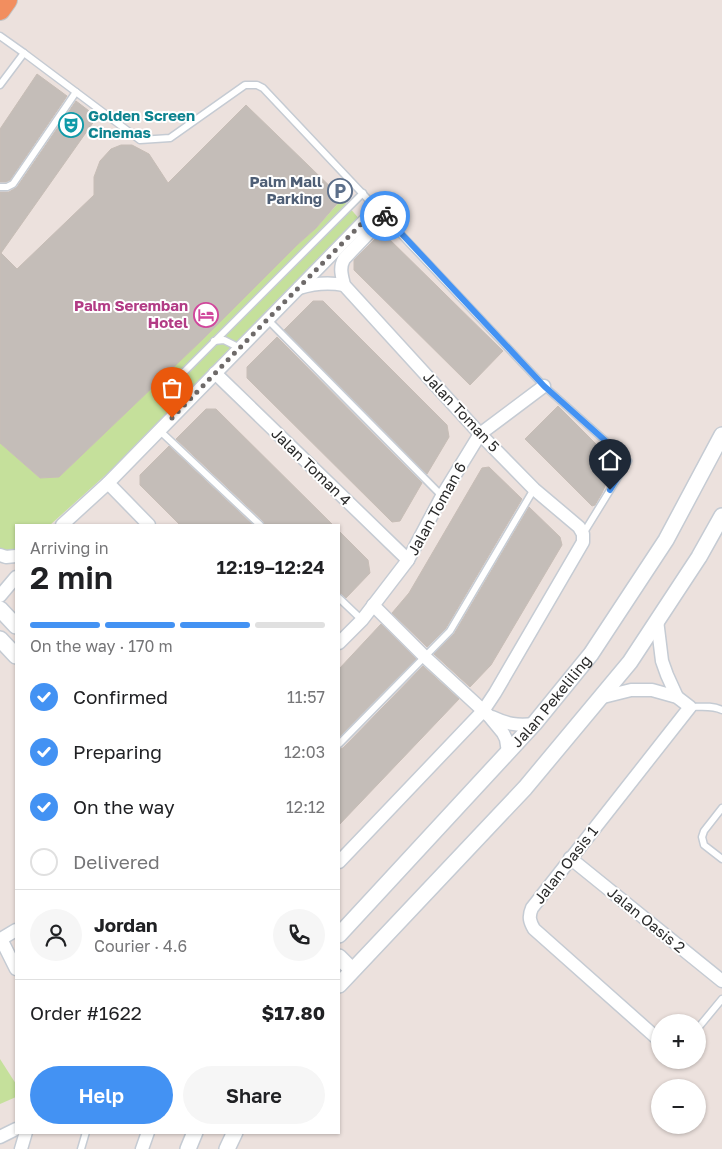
<!DOCTYPE html>
<html lang="en">
<head>
<meta charset="utf-8">
<style>
	:root { --surface:#fff; --page:#f6f6f6; --text:#202124; --muted:#757577; --line:#e0e0e0; --accent:#4392f3 }
	body { margin:0; font-family:"Golos Text",sans-serif; background:var(--page); color:var(--text); height:100vh; display:flex; flex-direction:column; font-size:19px; white-space:nowrap }
	* { box-sizing:border-box; margin:0 }
	p { font-size:16px; color:var(--muted) }
	.icon { flex:none; width:28px; height:28px; fill:none; stroke:currentColor; stroke-width:2; stroke-linecap:round; stroke-linejoin:round }
	.map { position:relative; flex:1; overflow:hidden }
	.panel { position:absolute; left:15px; top:524px; width:325px; height:610px; display:flex; flex-direction:column; background:var(--surface); border-radius:0px; box-shadow:0 1px 4px #0004 }
	.panel>* { flex:none }
	.controls { position:absolute; left:651px; top:1014px; display:grid; gap:10px }
	.controls a { display:grid; place-items:center; width:55px; height:55px; border-radius:50%; background:var(--surface); box-shadow:0 1px 4px #0004; font-size:25px }
	.pin { position:absolute; display:grid; place-items:center; width:42px; height:42px; color:#fff; margin:-51px -21px; border-radius:50% 50% 50% 0; rotate:-45deg; box-shadow:0 0 5px #0007 }
	.pin .icon { rotate:45deg }
	.courier { position:absolute; display:grid; place-items:center; width:50px; height:50px; margin:-25px; border:4px solid #4392f3; border-radius:50%; background:#fff; color:#222; box-shadow:0 1px 6px #0007 }
	.head em { font-style:normal; font-weight:600 }
	.head div { display:flex; flex-direction:column-reverse }
	.head { display:flex; align-items:center; justify-content:space-between; height:85px; padding:0 15px }
	h1 { font-size:32px; font-weight:600; line-height:38px }
	.bar { display:grid; grid-template-columns:repeat(4,1fr); gap:8px 5px; align-content:center; height:60px; padding:0 15px }
	.bar i { height:6px; border-radius:4px; background:var(--line) }
	.bar .current { background:var(--accent) }
	.bar p { grid-column:span 4 }
	.line { display:flex; align-items:center; gap:12px; padding:0 15px; border-top:1px solid var(--line) }
	.line div { flex:1 }
	.round { display:grid; place-items:center; flex:none; width:52px; height:52px; border-radius:26px; background:var(--page) }
	ol { padding:0 15px; list-style:none }
	li { display:flex; align-items:center; gap:15px; height:55px }
	li p { margin-inline-start:auto }
	li .icon { padding:5px; border-radius:50%; background:var(--accent); color:#fff; stroke-width:4 }
	li:last-child { color:var(--muted) }
	li i { width:28px; height:28px; border:2px solid var(--line); border-radius:50% }
	.cta { display:flex; gap:10px; margin-top:auto; padding:10px 15px }
	.cta a { flex:1; height:58px; border-radius:30px; background:var(--accent); color:#fff; font-size:20px; font-weight:600; line-height:58px; text-align:center }
	.cta a+a { background:var(--page); color:var(--text) }
	.map>svg:first-child { display:block }
</style>
</head>
<body>
<div class="map">
<svg width="722" height="1149" viewBox="0 0 722 1149">
	<rect width="100%" height="100%" fill="#ece1dd"/>
	<g fill="#c5e09b">
		<polygon points="342,199 361,221 160,426 50,525 16,525 16,550 5,551 0,548 0,443 40,478 59,477 212,330 297,245 316,228"/>
		<polygon points="0,1059 16,1084 16,1097 0,1104"/>
	</g>
	<g fill="#c4bdb8" stroke="#c7bdb6">
		<polygon points="37,74 67,96 10,180 6,182 0,182 0,129"/>
		<polygon points="76,101 97,117 1,253 17,269 94,195 94,177 100,161 111,149 121,145 132,145 149,154 168,183 246,105 342,198 316,228 297,245 203,339 59,477 40,478 0,443 0,192 9,192 17,187"/>
		<polygon points="382,232 503,351 470,385 354,270 354,260"/>
		<polygon points="313,301 323,301 447,425 449,437 427,474 284,330"/>
		<polygon points="277,337 422,483 400,521 392,522 247,378 247,367"/>
		<polygon points="558,406 615,463 602,493 595,505 592,506 525,439"/>
		<polygon points="206,409 216,409 333,525 265,525 263,521 176,439"/>
		<polygon points="169,446 253,525 180,525 140,485 140,475"/>
		<polygon points="489,467 522,499 446,628 427,647 392,613 409,593 482,468"/>
		<polygon points="529,507 560,537 562,545 491,665 470,687 434,654 454,634"/>
		<polygon points="339,531 368,560 370,573 346,598 342,594 339,593"/>
		<polygon points="381,624 416,659 339,737 339,669"/>
		<polygon points="423,666 459,699 339,825 339,749 343,748"/>
	</g>
	<g fill="none" stroke-linecap="round" stroke-linejoin="round">
		<defs>
			<g id="service">
				<polyline points="0,36 24,53 140,140 170,138 245,85 257,85 263,88 544,386 628,461 583,534"/>
				<polyline points="0,85 24,53"/>
				<polyline points="0,187 7,187 13,184 76,92"/>
				<polyline points="268,320 442,496"/>
				<polyline points="214,341 224,340 240,348"/>
				<path d="M172,417C170,406 167,394 173,383L363,193"/>
				<polyline points="159,430 260,525"/>
				<polyline points="339,598 362,620"/>
				<path d="M690,707C700,707 712,705 722,710"/>
				<polyline points="339,744 450,631 534,489"/>
				<polyline points="722,808 704,831 702,837 704,845 722,859"/>
				<polyline points="698,1028 722,999"/>
				<polyline points="81,1149 86,1132"/>
			</g>
			<g id="minor">
				<path d="M299,288C315,283 328,282 344,285"/>
				<polyline points="215,373 408,560"/>
				<polyline points="108,483 149,525"/>
				<polyline points="62,525 108,483 377,208"/>
				<polyline points="0,555 6,557 16,556"/>
				<polyline points="0,596 16,577"/>
				<polyline points="373,605 425,657 489,716 503,733 506,739 508,752"/>
				<polyline points="657,620 662,661 667,675 677,697"/>
				<polyline points="339,643 362,620 408,560 442,496 480,434 544,386"/>
				<path d="M599,698L631,690H652L677,697L690,707L532,908C528,917 530,922 534,929L660,1041"/>
				<path d="M492,717C507,724 517,726 534,724"/>
				<polyline points="570,858 722,981"/>
				<path d="M339,862L483,711L495,693L583,542V534L579,527L534,489L480,434L344,285C342,276 339,268 344,259L385,216"/>
				<polyline points="16,930 1,939 16,969"/>
				<polyline points="0,1137 16,1129"/>
				<polyline points="21,1149 26,1132"/>
				<polyline points="142,1149 148,1132"/>
			</g>
			<g id="tertiary">
				<polyline points="0,609 16,626"/>
				<polyline points="0,639 16,656"/>
				<path id="s1" d="M339,935L534,724L591,654L666,540L722,435"/>
				<polyline points="339,957 352,970"/>
				<polyline points="339,985 525,788 630,662 699,557 722,516"/>
				<polyline points="188,1149 195,1132"/>
				<polyline points="227,1149 235,1132"/>
			</g>
			<polyline id="trunk" points="0,10 7,0"/>
		</defs>
		<use href="#service" stroke="#c5cbd3" stroke-width="9"/>
		<use href="#minor" stroke="#c5cbd3" stroke-width="15"/>
		<use href="#tertiary" stroke="#c5cbd3" stroke-width="18"/>
		<use href="#trunk" stroke="#c3c3c3" stroke-width="22"/>
		<use href="#service" stroke="#fff" stroke-width="6"/>
		<use href="#minor" stroke="#fff" stroke-width="12"/>
		<use href="#tertiary" stroke="#fff" stroke-width="15"/>
		<use href="#trunk" stroke="#f28e5f" stroke-width="20"/>
	</g>
	<g fill="none" stroke-linecap="round" stroke-linejoin="round">
		<path stroke="#6e6a69" stroke-width="5" stroke-dasharray="0 9" d="M172,418C239,348 308,278 377,208L385,216"/>
		<polyline stroke="#4392f3" stroke-width="6" points="385,216 544,386 628,461 610,490"/>
	</g>
	<defs>
		<symbol id="theatre-ring" viewBox="-11 -11 22 22"><circle r="9.5" fill="#fff" stroke="#0f9aa8" stroke-width="1.5"/><path d="M-5-5.5Q0-4 5-5.5V0Q5 5 0 6Q-5 5-5 0ZM-3.3-2.5H-1v1.5H-3.3ZM1-2.5H3.3v1.5H1ZM-2.8 1Q0 5.5 2.8 1Z" fill="#0f9aa8"/></symbol>
		<symbol id="parking-ring" viewBox="-11 -11 22 22"><circle r="9.5" fill="#fff" stroke="#5c6f8a" stroke-width="1.5"/><path d="M-3.5-5.5H1a3.5 3.5 0 0 1 0 7H-1V5.5H-3.5ZM-1-3.4V-.6H.8a1.4 1.4 0 0 0 0-2.8Z" fill="#5c6f8a"/></symbol>
		<symbol id="hotel-ring" viewBox="-11 -11 22 22"><circle r="9.5" fill="#fff" stroke="#d1479c" stroke-width="1.5"/><path d="M-6-4.5h1.5V1H6V5H4.5V3h-9V5H-6ZM-4 0a1.8 1.8 0 1 1 3.6 0ZM.5 0V-2.5h3Q6-2.5 6 0Z" fill="#d1479c"/></symbol>
	</defs>
	<g fill-rule="evenodd">
		<use href="#theatre-ring" x="57" y="111" width="28" height="28"/>
		<use href="#parking-ring" x="326" y="177" width="28" height="28"/>
		<use href="#hotel-ring" x="192" y="301" width="28" height="28"/>
	</g>
	<g text-anchor="middle" stroke-width="4" stroke-linejoin="round" paint-order="stroke">
		<g font-size="15" font-weight="bold" fill="#0d838f" stroke="#fff" text-anchor="start">
			<text x="88" y="121">Golden Screen<tspan x="88" dy="17">Cinemas</tspan></text>
		</g>
		<g font-size="15" font-weight="bold" fill="#4e5e75" stroke="#fff" text-anchor="end">
			<text x="322" y="187">Palm Mall<tspan x="322" dy="17">Parking</tspan></text>
		</g>
		<g font-size="15" font-weight="bold" fill="#b23c85" stroke="#fff" text-anchor="end">
			<text x="188" y="311">Palm Seremban<tspan x="188" dy="17">Hotel</tspan></text>
		</g>
		<g font-size="15" fill="#2a2a2a" stroke="#fff">
			<text transform="translate(461 412) rotate(47)" y="5">Jalan Toman 5</text>
			<text transform="translate(311 467) rotate(44)" y="5">Jalan Toman 4</text>
			<text transform="translate(437 509) rotate(-61)" y="5">Jalan Toman 6</text>
			<text dy="5" stroke="none"><textPath href="#s1" startOffset="316">Jalan Pekeliling</textPath></text>
			<text transform="translate(566 865) rotate(-52)" y="5">Jalan Oasis 1</text>
			<text transform="translate(646 920) rotate(39)" y="5">Jalan Oasis 2</text>
		</g>
	</g>
</svg>
<div class="controls">
<a>+</a>
<a>−</a>
</div>
<div class="pin" style="left:172px;top:418px;background:#ea580c"><svg class="icon" aria-label="bag" viewBox="0 0 24 24"><path d="M5 8h14l-1 12H6zM9 8a3 3 0 0 1 6 0"/></svg></div>
<div class="pin" style="left:610px;top:490px;background:#1f2937"><svg class="icon" aria-label="home" viewBox="0 0 24 24"><path d="M3 11l9-7 9 7M6 9v11h12V9"/></svg></div>
<div class="courier" style="left:385px;top:216px"><svg class="icon" aria-label="bike" viewBox="0 0 24 24"><circle cx="6" cy="16" r="4"/><circle cx="18" cy="16" r="4"/><path d="M6 16l4-8h5l3 8M10 8l3 8H6M13 5h3"/></svg></div>
<section class="panel">
<div class="head"><div><h1>2 min</h1><p>Arriving in</p></div><em>12:19–12:24</em></div>
<div class="bar"><i class="current"></i><i class="current"></i><i class="current"></i><i></i><p>On the way · 170 m</p></div>
<ol>
<li><svg class="icon" aria-label="check" viewBox="0 0 24 24"><path d="M5 12l5 5 9-10"/></svg>Confirmed<p>11:57</p></li>
<li><svg class="icon" aria-label="check" viewBox="0 0 24 24"><path d="M5 12l5 5 9-10"/></svg>Preparing<p>12:03</p></li>
<li><svg class="icon" aria-label="check" viewBox="0 0 24 24"><path d="M5 12l5 5 9-10"/></svg>On the way<p>12:12</p></li>
<li><i></i>Delivered</li>
</ol>
<div class="line" style="height:90px"><a class="round"><svg class="icon" aria-label="person" viewBox="0 0 24 24"><circle cx="12" cy="8" r="4"/><path d="M4 21q1-7 8-7t8 7"/></svg></a><div><b>Jordan</b><p>Courier · 4.6</p></div><a class="round"><svg class="icon" aria-label="phone" viewBox="0 0 24 24"><path d="M5 4h4l2 5-3 2q2 4 5 5l2-3 5 2v4C11 20 4 13 5 4z"/></svg></a></div>
<div class="line" style="height:65px"><div>Order #1622</div><b>$17.80</b></div>
<div class="cta"><a>Help</a><a>Share</a></div>
</section>
</div>
</body>
</html>
